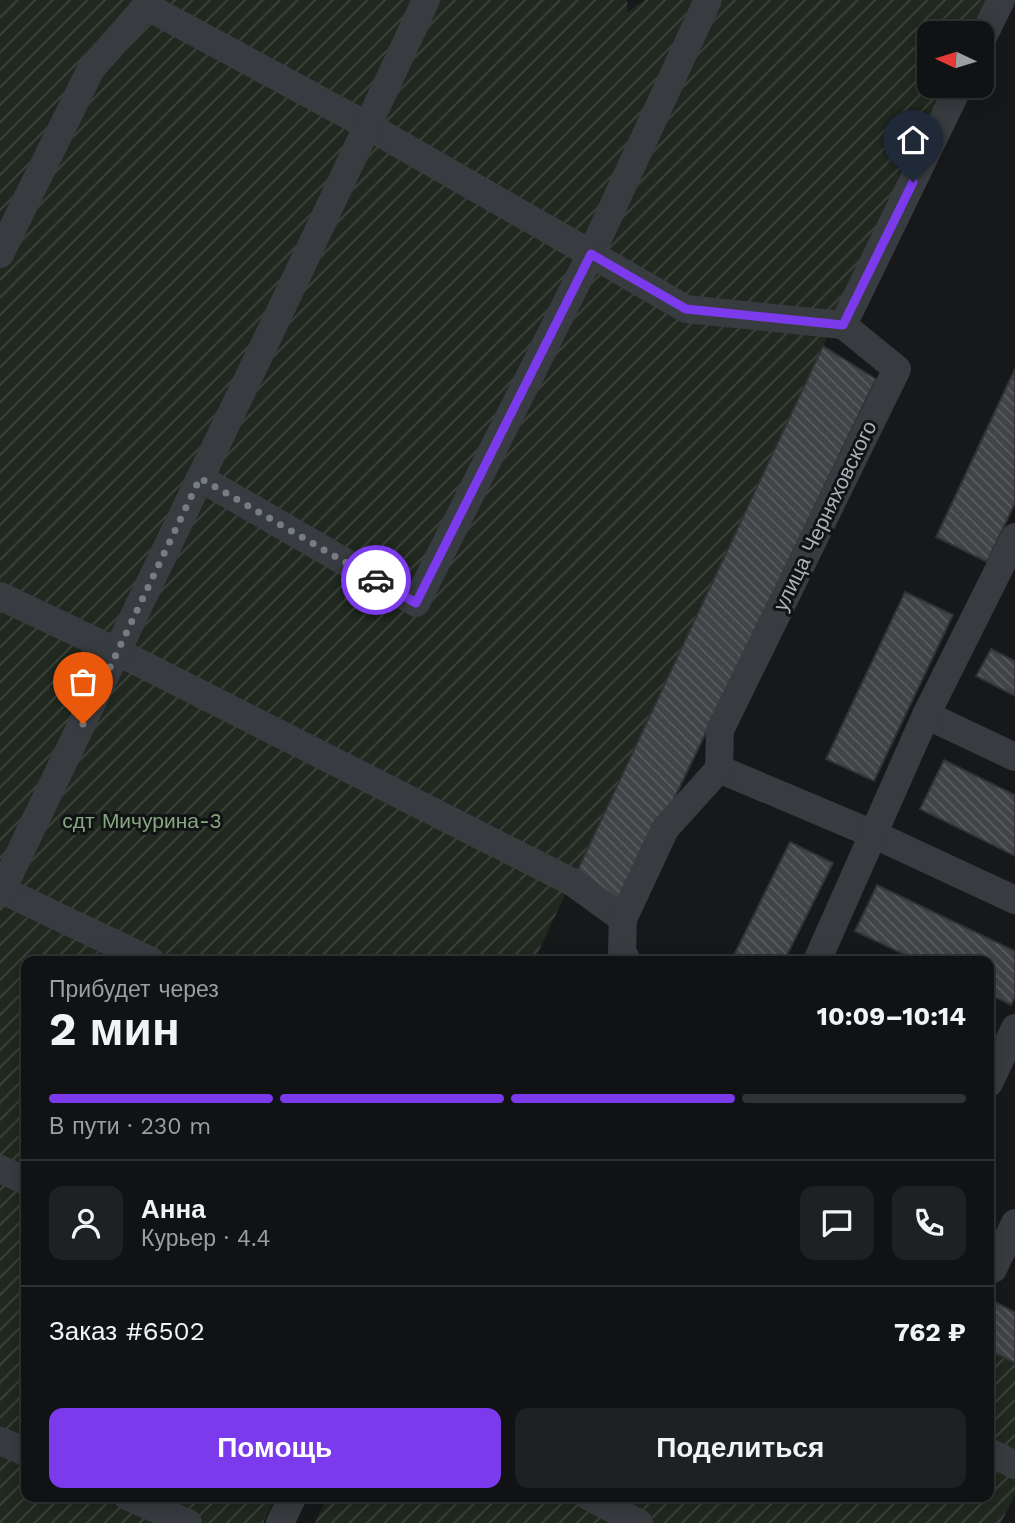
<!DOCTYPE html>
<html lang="ru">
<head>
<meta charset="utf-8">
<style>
	:root { --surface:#111214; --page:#1e2022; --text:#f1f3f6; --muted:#9c9ea0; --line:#303234; --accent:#7c3aed }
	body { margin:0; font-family:"Work Sans",sans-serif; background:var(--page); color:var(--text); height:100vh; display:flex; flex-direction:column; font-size:26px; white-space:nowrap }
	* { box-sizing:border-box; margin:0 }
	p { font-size:23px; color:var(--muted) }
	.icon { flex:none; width:38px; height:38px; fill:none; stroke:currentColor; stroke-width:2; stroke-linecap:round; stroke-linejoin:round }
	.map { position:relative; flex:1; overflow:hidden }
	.details { position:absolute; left:21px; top:956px; width:973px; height:546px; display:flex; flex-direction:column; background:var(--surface); border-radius:14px; box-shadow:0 4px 18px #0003,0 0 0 2px var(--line) }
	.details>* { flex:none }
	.needle { width:46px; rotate:274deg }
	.fabs { position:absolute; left:917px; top:21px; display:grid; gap:14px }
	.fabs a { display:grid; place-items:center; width:77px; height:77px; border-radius:14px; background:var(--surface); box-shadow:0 4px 18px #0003,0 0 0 2px var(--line); font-size:35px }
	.pin { position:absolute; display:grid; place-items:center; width:60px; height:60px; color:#fff; margin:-72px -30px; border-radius:50% 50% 50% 0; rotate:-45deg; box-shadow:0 0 7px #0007 }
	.pin .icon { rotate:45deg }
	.courier { position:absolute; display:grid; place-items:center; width:70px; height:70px; margin:-35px; border:5px solid #7c3aed; border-radius:50%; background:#fff; color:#222; box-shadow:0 2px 9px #0007 }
	.head em { font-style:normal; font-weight:700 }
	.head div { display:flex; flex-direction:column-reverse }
	.head { display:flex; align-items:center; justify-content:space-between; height:119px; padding:0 28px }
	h1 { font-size:46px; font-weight:700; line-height:52px }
	.bar { display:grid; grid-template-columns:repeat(4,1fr); gap:10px 7px; align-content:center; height:84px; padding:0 28px }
	.bar i { height:9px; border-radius:5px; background:var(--line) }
	.bar .on { background:var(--accent) }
	.bar p { grid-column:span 4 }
	.line { display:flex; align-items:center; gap:18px; padding:0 28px; border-top:2px solid var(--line) }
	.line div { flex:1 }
	.round { display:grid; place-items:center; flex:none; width:74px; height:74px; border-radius:14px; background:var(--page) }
	.button { display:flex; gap:14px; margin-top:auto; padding:14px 28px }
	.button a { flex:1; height:80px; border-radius:14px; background:var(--accent); color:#fff; font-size:28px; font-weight:700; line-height:80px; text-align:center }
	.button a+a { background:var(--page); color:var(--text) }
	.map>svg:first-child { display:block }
</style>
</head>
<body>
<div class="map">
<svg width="1015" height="1523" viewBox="0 0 1015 1523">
	<defs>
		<pattern id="garden-furrows" width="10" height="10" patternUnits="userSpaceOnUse" patternTransform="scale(1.75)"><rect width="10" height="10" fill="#20281f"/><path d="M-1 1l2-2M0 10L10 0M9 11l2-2" fill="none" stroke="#3e453d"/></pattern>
		<pattern id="building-back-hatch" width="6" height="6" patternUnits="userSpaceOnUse" patternTransform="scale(1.75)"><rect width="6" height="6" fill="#414347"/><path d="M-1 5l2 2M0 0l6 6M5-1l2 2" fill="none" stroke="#5a5c5f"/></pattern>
	</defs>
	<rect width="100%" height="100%" fill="#17181a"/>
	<g fill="url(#garden-furrows)">
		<polygon points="0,0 627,0 628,12 644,0 990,0 974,33 929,33 929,86 949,86 823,346 534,961 26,961 26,1496 276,1496 263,1523 0,1523"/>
		<polygon points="989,1350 1015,1363 1015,1494 1001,1523 315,1523 328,1496 989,1496"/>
	</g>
	<g fill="url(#building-back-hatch)" stroke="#313236" stroke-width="2">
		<polygon points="823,346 876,379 623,905 572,882"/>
		<polygon points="1015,369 1015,503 987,562 936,537"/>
		<polygon points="905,592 953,615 874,781 826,759"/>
		<polygon points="991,649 1015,661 1015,696 976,676"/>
		<polygon points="944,760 1015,795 1015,856 920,809"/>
		<polygon points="790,842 833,863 784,961 731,961"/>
		<polygon points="877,885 1015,951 1015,997 1011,1005 989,994 989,961 918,961 855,931"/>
		<polygon points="989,1299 1015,1312 1015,1363 989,1350"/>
	</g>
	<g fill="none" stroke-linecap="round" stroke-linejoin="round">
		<g stroke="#383b3f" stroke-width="28">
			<polyline points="708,0 591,254 686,309 843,325"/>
			<polyline points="982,39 1001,0"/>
			<polyline points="0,254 91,69 146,6 368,126 591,254 416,603 200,478"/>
			<polyline points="0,596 118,652 572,882 623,919"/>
			<polyline points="926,715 1015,757"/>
			<polyline points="719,769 873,834 1015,900"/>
			<polyline points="2,890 151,961"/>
			<path d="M0,894C143,596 288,300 426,0"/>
			<polyline points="627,961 622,951 623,919 665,829 719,769 720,730 897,369 843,325 959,86"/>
			<polyline points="817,961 926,715 1015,537"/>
			<polyline points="989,1083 1015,1028"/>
			<polyline points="0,1169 26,1181"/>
			<polyline points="993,1269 1015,1223"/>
			<polyline points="0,1441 26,1452"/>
			<polyline points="989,1452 1015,1465"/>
			<polyline points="127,1496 188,1523"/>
			<polyline points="588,1496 639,1523"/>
			<polyline points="280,1523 293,1496"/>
		</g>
	</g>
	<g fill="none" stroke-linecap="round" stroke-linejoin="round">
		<polyline stroke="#767d82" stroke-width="7" stroke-dasharray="0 12.6" points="83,724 200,478 376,580"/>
		<polyline stroke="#7c3aed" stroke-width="9" points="376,580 416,603 591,254 686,309 843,325 913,182"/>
	</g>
	<g text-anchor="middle" stroke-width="6" stroke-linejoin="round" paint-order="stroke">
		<g font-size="21" fill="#a9b3ba" stroke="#121315">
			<text transform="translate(825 516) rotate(-64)" y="7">улица Черняховского</text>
		</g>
		<g font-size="21" fill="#86a77e" stroke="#121315">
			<text x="142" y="828">сдт Мичурина-3</text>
		</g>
	</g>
</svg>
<div class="fabs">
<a><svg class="needle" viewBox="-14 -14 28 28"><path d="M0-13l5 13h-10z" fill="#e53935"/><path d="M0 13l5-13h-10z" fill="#9c9ea0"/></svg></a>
</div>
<div class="pin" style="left:83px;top:724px;background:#ea580c"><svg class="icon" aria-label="bag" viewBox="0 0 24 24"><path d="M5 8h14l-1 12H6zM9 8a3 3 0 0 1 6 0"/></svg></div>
<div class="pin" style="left:913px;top:182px;background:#1f2937"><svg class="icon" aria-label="home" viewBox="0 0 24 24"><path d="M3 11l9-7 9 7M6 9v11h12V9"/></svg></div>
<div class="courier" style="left:376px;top:580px"><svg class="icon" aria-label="car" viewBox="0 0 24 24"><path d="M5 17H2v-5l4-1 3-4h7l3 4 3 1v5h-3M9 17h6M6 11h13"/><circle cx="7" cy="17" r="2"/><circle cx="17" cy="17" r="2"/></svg></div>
<section class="details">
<div class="head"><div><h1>2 мин</h1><p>Прибудет через</p></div><em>10:09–10:14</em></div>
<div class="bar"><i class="on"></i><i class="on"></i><i class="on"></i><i></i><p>В пути · 230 m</p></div>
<div class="line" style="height:126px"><a class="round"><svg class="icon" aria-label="person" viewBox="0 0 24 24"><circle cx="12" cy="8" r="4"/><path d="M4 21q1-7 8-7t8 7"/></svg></a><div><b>Анна</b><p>Курьер · 4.4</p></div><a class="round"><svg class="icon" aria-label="chat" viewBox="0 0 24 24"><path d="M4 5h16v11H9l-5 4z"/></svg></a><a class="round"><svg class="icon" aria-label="phone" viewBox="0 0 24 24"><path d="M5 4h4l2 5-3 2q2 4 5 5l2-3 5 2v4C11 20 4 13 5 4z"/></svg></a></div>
<div class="line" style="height:91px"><div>Заказ #6502</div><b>762 ₽</b></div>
<div class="button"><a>Помощь</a><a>Поделиться</a></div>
</section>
</div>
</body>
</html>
